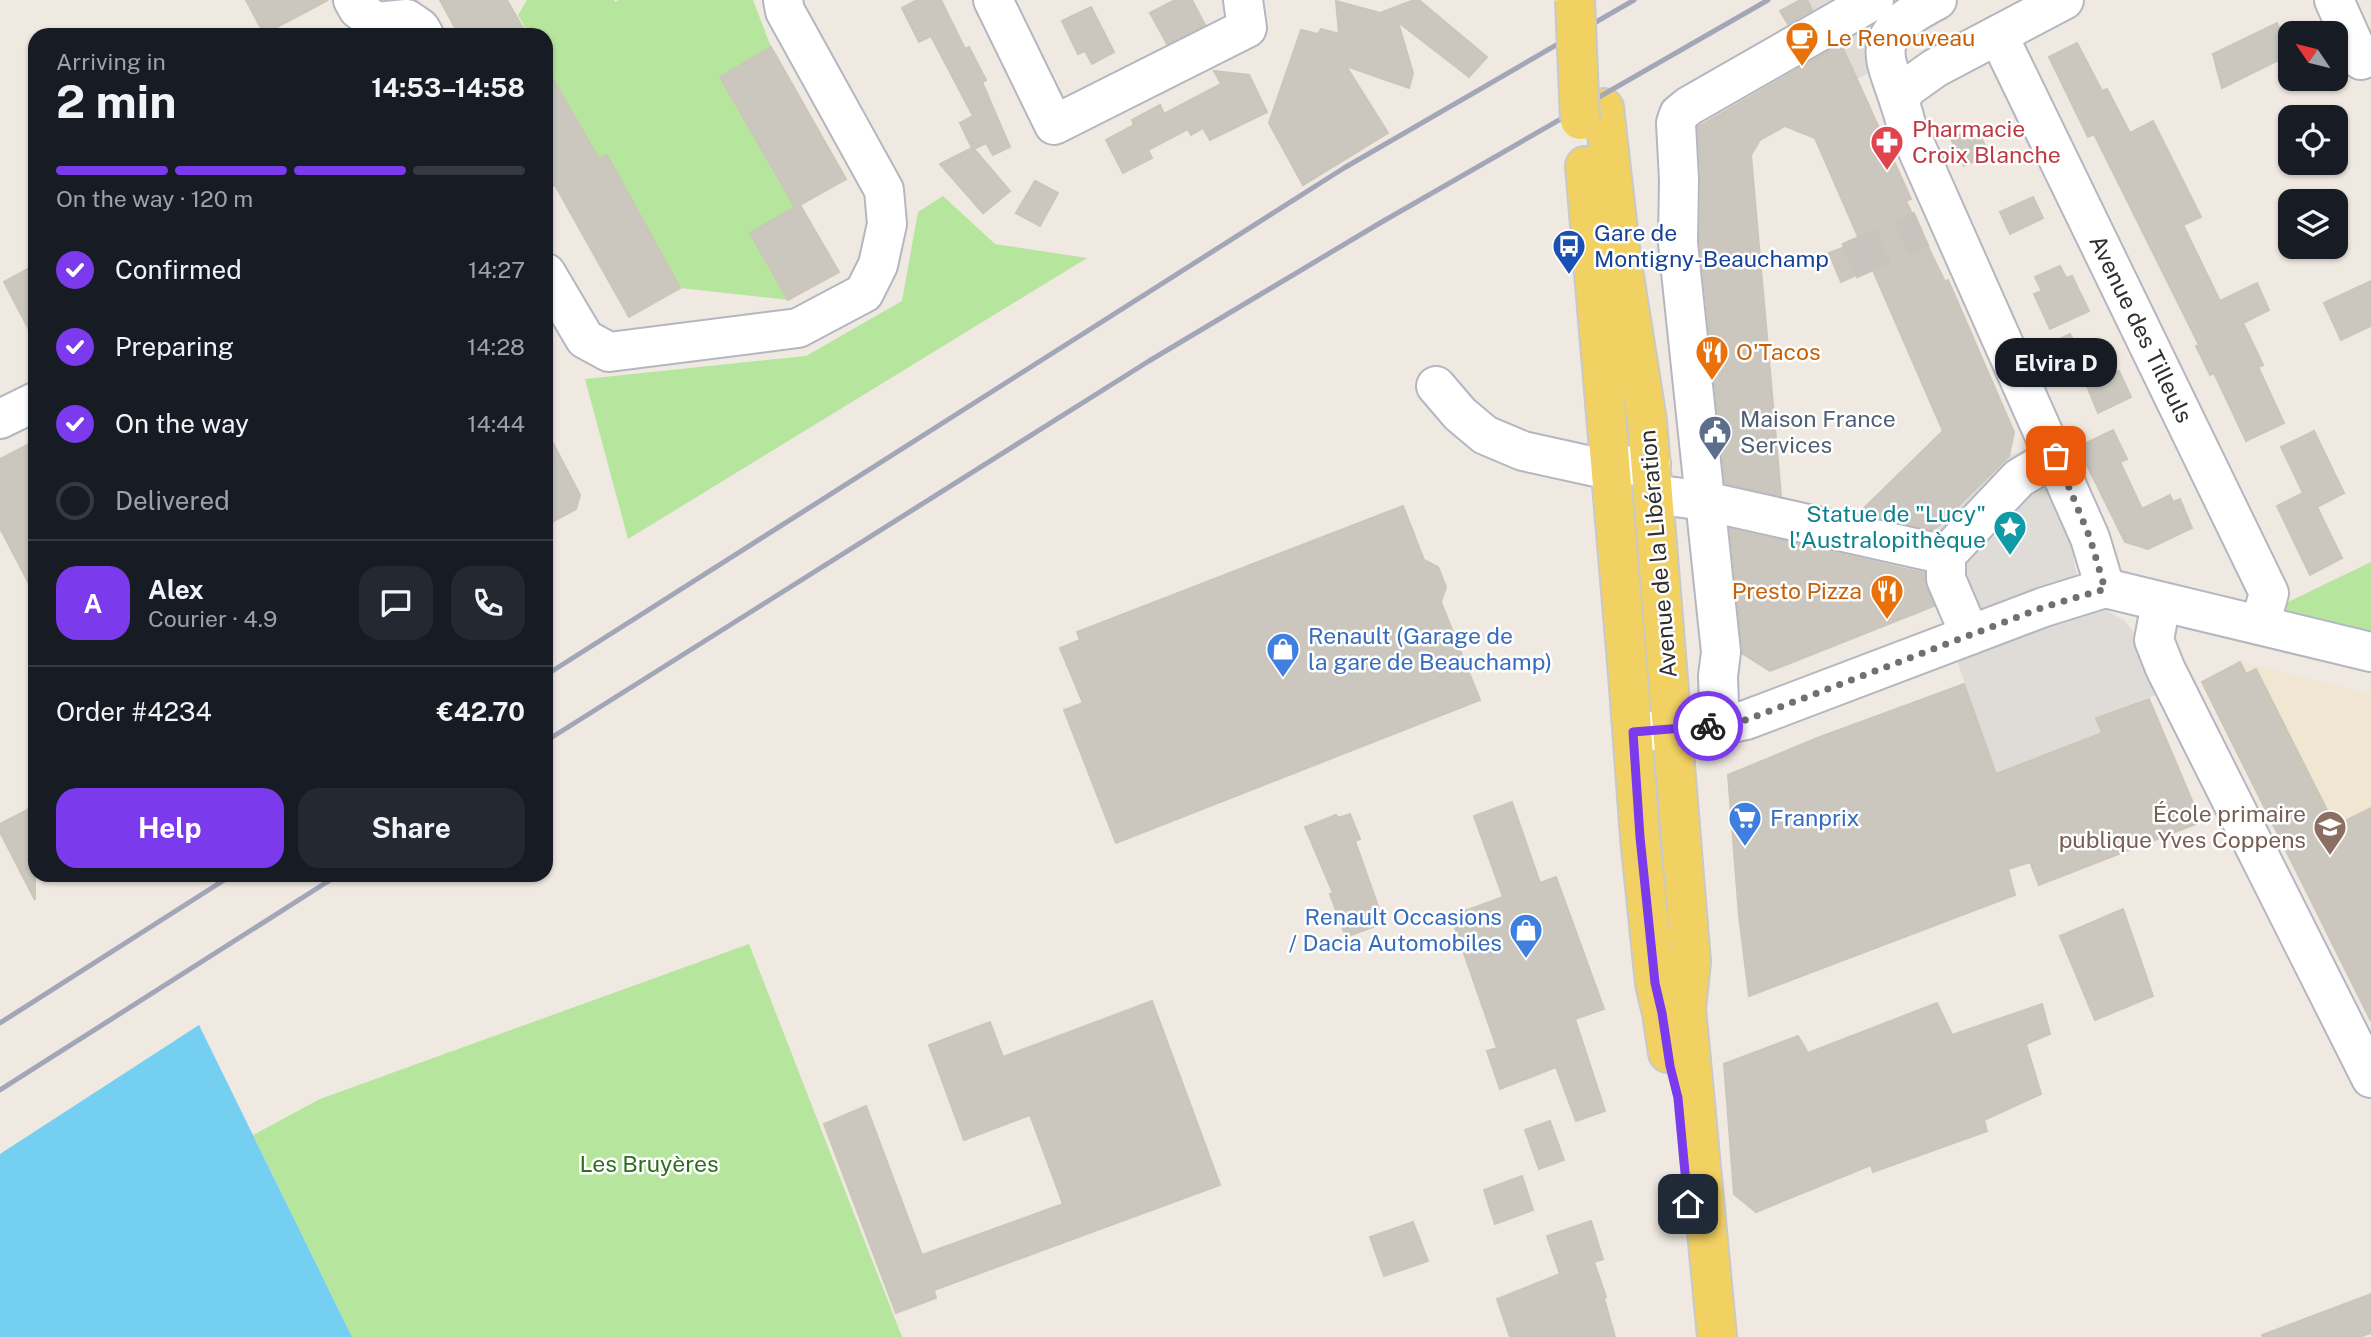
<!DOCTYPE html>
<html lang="en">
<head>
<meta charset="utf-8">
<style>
	:root { --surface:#171b24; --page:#242831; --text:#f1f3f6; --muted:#9ea1a6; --line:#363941; --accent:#7c3aed }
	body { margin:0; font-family:"Public Sans",sans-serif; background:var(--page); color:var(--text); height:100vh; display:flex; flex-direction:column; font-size:26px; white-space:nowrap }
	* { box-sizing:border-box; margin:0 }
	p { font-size:23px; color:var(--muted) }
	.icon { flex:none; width:38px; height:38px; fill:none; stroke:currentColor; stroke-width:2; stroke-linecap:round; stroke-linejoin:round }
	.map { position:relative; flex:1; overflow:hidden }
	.details { position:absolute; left:28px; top:28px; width:525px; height:854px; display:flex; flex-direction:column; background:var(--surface); border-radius:21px; box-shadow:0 2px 5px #0004 }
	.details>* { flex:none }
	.needle { width:46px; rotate:305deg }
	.fabs { position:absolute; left:2278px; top:21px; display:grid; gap:14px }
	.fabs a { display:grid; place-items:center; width:70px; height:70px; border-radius:14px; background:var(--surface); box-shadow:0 2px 5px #0004; font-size:35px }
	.pin { position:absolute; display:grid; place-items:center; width:60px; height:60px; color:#fff; margin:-30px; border-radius:14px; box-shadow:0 4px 10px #0006 }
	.courier { position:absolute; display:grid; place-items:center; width:70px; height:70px; margin:-35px; border:5px solid #7c3aed; border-radius:50%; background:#fff; color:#222; box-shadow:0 2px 9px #0007 }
	.bubble { position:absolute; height:49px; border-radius:21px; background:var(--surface); box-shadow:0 2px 5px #0004; font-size:23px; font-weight:700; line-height:49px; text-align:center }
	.summary em { font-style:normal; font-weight:700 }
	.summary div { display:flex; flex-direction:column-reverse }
	.summary { display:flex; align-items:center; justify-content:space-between; height:119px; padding:0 28px }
	h1 { font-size:46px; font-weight:700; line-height:52px }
	.bar { display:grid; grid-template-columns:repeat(4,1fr); gap:10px 7px; align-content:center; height:84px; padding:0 28px }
	.bar i { height:9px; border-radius:5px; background:var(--line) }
	.bar .on { background:var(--accent) }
	.bar p { grid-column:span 4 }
	.line { display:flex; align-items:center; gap:18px; padding:0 28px; border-top:2px solid var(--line) }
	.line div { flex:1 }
	.round { display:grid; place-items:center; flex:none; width:74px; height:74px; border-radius:21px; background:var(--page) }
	ol { padding:0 28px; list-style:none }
	li { display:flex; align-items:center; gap:21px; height:77px }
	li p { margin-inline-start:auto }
	li .icon { padding:7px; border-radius:50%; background:var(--accent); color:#fff; stroke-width:4 }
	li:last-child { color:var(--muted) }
	li i { width:38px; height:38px; border:4px solid var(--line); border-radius:50% }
	.cta { display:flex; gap:14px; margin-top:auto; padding:14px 28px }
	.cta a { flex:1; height:80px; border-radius:21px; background:var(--accent); color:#fff; font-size:28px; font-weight:700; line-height:80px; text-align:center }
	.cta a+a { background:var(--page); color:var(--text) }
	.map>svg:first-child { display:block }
</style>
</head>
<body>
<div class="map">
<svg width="2371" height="1337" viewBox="0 0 2371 1337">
	<rect width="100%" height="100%" fill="#efe9e1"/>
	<polygon fill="#f0e6d1" points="2240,662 2371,694 2371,1021 2202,682"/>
	<g fill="#b6e59e">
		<polygon points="527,0 614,0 615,2 619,0 753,0 771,47 721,77 795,208 750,234 788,300 680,288 607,155 599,159 546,65 546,35 529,35 518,15"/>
		<polygon points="943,196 995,244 1087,258 628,539 585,379 806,356 902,301 918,212"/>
		<polygon points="2371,562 2371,635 2282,614 2284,604"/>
		<polygon points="749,944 902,1337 352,1337 253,1135 320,1099"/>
	</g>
	<g fill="#dfdcd8">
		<polygon points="1807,0 1885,0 1867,23 1864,35 1866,46 1876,70 1857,79 1836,33 1823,32"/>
		<polygon points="2036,445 2073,546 2074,562 2085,609 2104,609 2124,620 2131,628 2164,692 2096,717 2102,733 1996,774 1924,565 1931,533 2009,456"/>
	</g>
	<polygon fill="#75cff0" points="199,1025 352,1337 0,1337 0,1154"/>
	<g fill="#cbc7bf" stroke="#cbc5ba" stroke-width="2">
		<polygon points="246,0 328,0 264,34"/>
		<polygon points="440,0 507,0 527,35 459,35"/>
		<polygon points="917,0 941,0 965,49 969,47 986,80 982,82 1010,147 993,155 986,143 974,149 1010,191 983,213 940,164 972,148 960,123 973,116 931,36 919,42 902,8"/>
		<polygon points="1175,0 1192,0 1205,25 1167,44 1150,13"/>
		<polygon points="1414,0 1419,0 1487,57 1469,77 1398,22 1413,73 1409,88 1346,66 1388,133 1303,185 1269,123 1301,30 1318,34 1321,29 1339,34 1336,1 1380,13"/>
		<polygon points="1800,0 1807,0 1812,10 1788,24 1780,11"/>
		<polygon points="1091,7 1114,52 1092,64 1085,51 1078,54 1062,21"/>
		<polygon points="2277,23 2291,54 2222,88 2213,54"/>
		<polygon points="2077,43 2102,91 2107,89 2130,133 2153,121 2201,217 2183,225 2220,301 2257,283 2269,310 2243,323 2263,365 2258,367 2284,423 2246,441 2214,373 2210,375 2196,346 2199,345 2094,134 2088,137 2049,57"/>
		<polygon points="1841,44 1911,199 1906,201 1945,282 1948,280 2014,432 2009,456 1934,530 1859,513 1943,431 1872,268 1841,282 1829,253 1860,241 1815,138 1785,126 1760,140 1751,155 1781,496 1725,483 1700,242 1701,180 1698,127"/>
		<polygon points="771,47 846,179 800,205 839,272 788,300 750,233 795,207 720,77"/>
		<polygon points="546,67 599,159 607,155 680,288 629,317 555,185 546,189"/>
		<polygon points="1214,71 1249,75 1267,112 1210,140 1203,128 1191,135 1188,129 1148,150 1152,158 1123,173 1106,140 1134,125 1132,120 1160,105 1164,114 1221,84"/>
		<polygon points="1976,127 1989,154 1964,166 1951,139"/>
		<polygon points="1035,181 1058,193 1040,226 1016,213"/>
		<polygon points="2033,197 2043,218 2010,234 2000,212"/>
		<polygon points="35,265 35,341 4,282"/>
		<polygon points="2060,266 2066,278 2072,276 2089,311 2050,329 2034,294 2042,291 2035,277"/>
		<polygon points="2371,281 2371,326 2341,340 2324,303"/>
		<polygon points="2070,334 2089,373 2067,383 2049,344"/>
		<polygon points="2119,371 2131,397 2098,413 2087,386"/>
		<polygon points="546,430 580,495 576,509 546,525"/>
		<polygon points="2113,430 2127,459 2120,462 2142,509 2170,495 2173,502 2180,499 2192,528 2148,549 2125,542 2078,447"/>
		<polygon points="2314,431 2344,493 2317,507 2342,558 2310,575 2277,506 2303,493 2281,447"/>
		<polygon points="35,441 35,595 0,528 0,459"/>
		<polygon points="1403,506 1424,560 1438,567 1446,587 1441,602 1480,700 1116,843 1064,710 1083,703 1060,648 1080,640 1077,632"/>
		<polygon points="1730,529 1924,573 1926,587 1934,606 1770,671 1743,654"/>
		<polygon points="2240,662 2246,674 2256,669 2335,826 2371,808 2371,1021 2202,682"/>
		<polygon points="1964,684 1996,774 2102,733 2096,718 2149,699 2201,822 2039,885 2030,862 2008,869 2015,895 1749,996 1739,916 1728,775 1820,737"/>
		<polygon points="1512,802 1540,883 1556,877 1604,1009 1575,1019 1605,1111 1576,1121 1556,1067 1500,1089 1487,1051 1497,1048 1451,916 1503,897 1474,816"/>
		<polygon points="35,806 35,900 0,832 0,824"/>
		<polygon points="1350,814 1360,839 1355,841 1384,923 1346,937 1330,894 1333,893 1305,827 1336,815 1338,818"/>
		<polygon points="2123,909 2153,996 2095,1020 2060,936"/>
		<polygon points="1152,1001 1220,1185 934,1290 936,1298 896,1313 824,1124 866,1106 922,1255 1063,1204 1030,1115 964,1140 929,1045 990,1022 1003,1057"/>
		<polygon points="1937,1003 1952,1035 2042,1004 2050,1034 2026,1044 2041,1094 1984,1120 1987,1131 1873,1172 1871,1165 1756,1212 1734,1194 1724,1064 1798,1036 1808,1053"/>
		<polygon points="1550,1121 1564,1160 1539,1169 1525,1130"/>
		<polygon points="1522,1176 1533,1210 1495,1224 1484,1190"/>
		<polygon points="1591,1221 1603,1259 1594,1262 1606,1297 1604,1298 1615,1337 1510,1337 1497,1299 1560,1274 1547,1236"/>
		<polygon points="1413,1222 1428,1261 1384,1276 1370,1237"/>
		<polygon points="2371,1294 2371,1333 2359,1337 2263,1337 2262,1335"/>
	</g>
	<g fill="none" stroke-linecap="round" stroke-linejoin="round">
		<polyline stroke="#c8c4bd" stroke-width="38" stroke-dasharray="38 19" stroke-linecap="butt" points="1849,261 1922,229"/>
		<defs>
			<g id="minor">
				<polyline points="353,0 358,9 376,22 407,19 420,28 424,35"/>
				<polyline points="993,0 1054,125 1247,28 1243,0"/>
				<path d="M1937,0C1858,41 1889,56 1906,124L2090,538L2105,588"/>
				<polyline points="2334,0 2361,60"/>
				<polyline points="1998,35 2269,593 2260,625"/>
				<polyline points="1900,100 1907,88 1935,68 2064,0"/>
				<polyline points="546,273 585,339 609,352 798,328 864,293 878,265 887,224 884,190 785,11 783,0"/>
				<polyline points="1436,386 1460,414 1485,435 1523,451 1600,468 1651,464"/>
				<polyline points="0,419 35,402"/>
				<polyline points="1653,494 1705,501 1946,555"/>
				<polyline points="2161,603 2154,640 2165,668 2371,1078"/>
				<polyline points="1970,635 1946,579 1946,555 2019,478 2056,456"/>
				<polyline points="1719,705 1718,676 1721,652 1678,243 1679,180 1676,123 1679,114 1689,106 1874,0"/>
				<polyline points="1638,732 1723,725 1746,720 2044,607 2105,588 2371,652"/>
			</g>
			<g id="major">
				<polyline points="1604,108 1621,257 1647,421 1691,962 1686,1008 1717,1337"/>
				<polyline points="1585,166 1628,674 1640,837 1655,983 1662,1013 1668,1053"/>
			</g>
		</defs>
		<use href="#minor" stroke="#b4b7c1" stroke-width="42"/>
		<use href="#major" stroke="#c9c9c9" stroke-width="42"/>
		<use href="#minor" stroke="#fff" stroke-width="38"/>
		<use href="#major" stroke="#f2d163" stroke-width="38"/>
		<g stroke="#a3a6b8" stroke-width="5">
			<polyline points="546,675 1344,168 1634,0"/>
			<polyline points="546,741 1149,361 1380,223 1768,0"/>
			<polyline points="0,1023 232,875"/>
			<polyline points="0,1090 338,875"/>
		</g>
		<defs>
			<polyline id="major-bridge" points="1575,0 1580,120"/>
		</defs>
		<use href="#major-bridge" stroke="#c9c9c9" stroke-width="42" stroke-linecap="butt"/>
		<use href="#major-bridge" stroke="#f2d163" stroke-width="38"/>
	</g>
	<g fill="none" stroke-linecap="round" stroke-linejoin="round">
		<polyline stroke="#726f6d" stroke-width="7" stroke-dasharray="0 12.6" points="1708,726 1746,720 2044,607 2105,589 2090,538 2056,456"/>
		<polyline stroke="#7c3aed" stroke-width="9" points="1688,1204 1678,1098 1670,1066 1662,1013 1655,983 1640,837 1633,732 1708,726"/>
	</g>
	<defs>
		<symbol id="cafe-pin" viewBox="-11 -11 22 30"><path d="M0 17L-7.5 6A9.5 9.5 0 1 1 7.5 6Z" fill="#e8710a" stroke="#fff"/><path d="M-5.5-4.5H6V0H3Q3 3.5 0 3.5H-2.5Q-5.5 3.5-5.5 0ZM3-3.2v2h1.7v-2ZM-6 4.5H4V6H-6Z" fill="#fff"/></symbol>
		<symbol id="pharmacy-pin" viewBox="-11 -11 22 30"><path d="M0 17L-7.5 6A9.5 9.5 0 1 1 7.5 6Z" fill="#e0444e" stroke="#fff"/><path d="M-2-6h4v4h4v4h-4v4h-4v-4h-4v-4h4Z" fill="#fff"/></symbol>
		<symbol id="bus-pin" viewBox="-11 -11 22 30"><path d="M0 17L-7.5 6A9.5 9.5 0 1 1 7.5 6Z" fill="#1a4fb4" stroke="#fff"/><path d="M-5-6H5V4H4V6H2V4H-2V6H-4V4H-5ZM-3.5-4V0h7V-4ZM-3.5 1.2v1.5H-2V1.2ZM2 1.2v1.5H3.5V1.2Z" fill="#fff"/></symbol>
		<symbol id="restaurant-pin" viewBox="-11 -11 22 30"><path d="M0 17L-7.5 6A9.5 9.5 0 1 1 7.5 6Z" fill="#e8710a" stroke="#fff"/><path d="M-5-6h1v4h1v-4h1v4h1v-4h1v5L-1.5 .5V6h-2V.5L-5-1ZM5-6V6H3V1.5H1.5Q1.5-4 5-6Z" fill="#fff"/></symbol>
		<symbol id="civic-pin" viewBox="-11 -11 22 30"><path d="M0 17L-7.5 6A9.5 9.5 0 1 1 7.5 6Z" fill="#5c6f8a" stroke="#fff"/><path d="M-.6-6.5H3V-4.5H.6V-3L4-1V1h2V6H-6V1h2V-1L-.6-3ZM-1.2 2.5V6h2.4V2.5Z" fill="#fff"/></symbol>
		<symbol id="sight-pin" viewBox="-11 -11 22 30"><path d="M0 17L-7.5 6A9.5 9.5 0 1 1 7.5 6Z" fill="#0f9aa8" stroke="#fff"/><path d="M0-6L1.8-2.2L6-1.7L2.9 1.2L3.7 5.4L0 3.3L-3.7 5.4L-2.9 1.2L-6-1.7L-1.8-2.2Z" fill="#fff"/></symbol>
		<symbol id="shop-pin" viewBox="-11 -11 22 30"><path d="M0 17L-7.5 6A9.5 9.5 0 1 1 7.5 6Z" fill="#3f7fe0" stroke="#fff"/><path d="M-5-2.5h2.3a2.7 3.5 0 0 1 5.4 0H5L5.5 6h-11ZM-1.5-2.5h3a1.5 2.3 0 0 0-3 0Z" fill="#fff"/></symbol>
		<symbol id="supermarket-pin" viewBox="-11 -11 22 30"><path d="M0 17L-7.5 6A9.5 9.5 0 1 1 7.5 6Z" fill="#3f7fe0" stroke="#fff"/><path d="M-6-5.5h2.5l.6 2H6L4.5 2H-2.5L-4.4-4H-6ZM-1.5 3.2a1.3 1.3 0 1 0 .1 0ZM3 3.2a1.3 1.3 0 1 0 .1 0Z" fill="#fff"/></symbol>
		<symbol id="school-pin" viewBox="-11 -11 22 30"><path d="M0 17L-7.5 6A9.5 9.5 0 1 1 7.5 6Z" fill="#8d6e63" stroke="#fff"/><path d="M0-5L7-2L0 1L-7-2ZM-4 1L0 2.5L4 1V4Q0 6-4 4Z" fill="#fff"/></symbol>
	</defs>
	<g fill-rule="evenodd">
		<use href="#cafe-pin" x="1783" y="19" width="38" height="52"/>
		<use href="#pharmacy-pin" x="1868" y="123" width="38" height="52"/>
		<use href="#bus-pin" x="1550" y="227" width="38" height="52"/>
		<use href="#restaurant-pin" x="1693" y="333" width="38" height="52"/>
		<use href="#civic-pin" x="1696" y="413" width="38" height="52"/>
		<use href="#sight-pin" x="1991" y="508" width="38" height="52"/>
		<use href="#restaurant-pin" x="1868" y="572" width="38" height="52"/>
		<use href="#shop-pin" x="1264" y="630" width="38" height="52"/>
		<use href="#supermarket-pin" x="1726" y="799" width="38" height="52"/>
		<use href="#school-pin" x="2311" y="808" width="38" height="52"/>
		<use href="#shop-pin" x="1507" y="911" width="38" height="52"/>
	</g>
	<g text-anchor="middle" stroke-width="5" stroke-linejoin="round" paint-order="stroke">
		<g font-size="23" fill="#c56008" stroke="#fff" text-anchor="start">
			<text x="1826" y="46">Le Renouveau</text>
			<text x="1736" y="360">O'Tacos</text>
			<text x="1862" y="599" text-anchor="end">Presto Pizza</text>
		</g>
		<g font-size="23" fill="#be3a42" stroke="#fff" text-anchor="start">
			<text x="1912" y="137">Pharmacie<tspan x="1912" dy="26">Croix Blanche</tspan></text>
		</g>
		<g font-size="23" fill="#164399" stroke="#fff" text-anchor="start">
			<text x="1594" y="241">Gare de<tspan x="1594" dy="26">Montigny-Beauchamp</tspan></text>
		</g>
		<g font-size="23" fill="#2e2e2e" stroke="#fff">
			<text transform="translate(2141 329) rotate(64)" y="8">Avenue des Tilleuls</text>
			<text transform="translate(1658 554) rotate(-95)" y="8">Avenue de la Libération</text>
		</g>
		<g font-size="23" fill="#4e5e75" stroke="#fff" text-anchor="start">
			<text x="1740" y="427">Maison France<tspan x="1740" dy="26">Services</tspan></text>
		</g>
		<g font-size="23" fill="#0d838f" stroke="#fff" text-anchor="end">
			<text x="1986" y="522">Statue de "Lucy"<tspan x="1986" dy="26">l'Australopithèque</tspan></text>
		</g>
		<g font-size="23" fill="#366cbe" stroke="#fff" text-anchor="start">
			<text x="1308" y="644">Renault (Garage de<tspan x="1308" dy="26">la gare de Beauchamp)</tspan></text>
			<text x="1770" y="826">Franprix</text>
			<text x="1502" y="925" text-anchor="end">Renault Occasions<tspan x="1502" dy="26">/ Dacia Automobiles</tspan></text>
		</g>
		<g font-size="23" fill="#785e54" stroke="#fff" text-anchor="end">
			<text x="2306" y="822">École primaire<tspan x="2306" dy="26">publique Yves Coppens</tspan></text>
		</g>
		<g font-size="23" fill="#2c6e1b" stroke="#fff">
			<text x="649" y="1172">Les Bruyères</text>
		</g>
	</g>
</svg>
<div class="fabs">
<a><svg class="needle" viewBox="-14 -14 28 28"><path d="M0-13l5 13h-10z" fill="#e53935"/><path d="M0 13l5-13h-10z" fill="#9ea1a6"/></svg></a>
<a><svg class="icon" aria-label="locate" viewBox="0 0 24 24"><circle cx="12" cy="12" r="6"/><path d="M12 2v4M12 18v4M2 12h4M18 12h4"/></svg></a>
<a><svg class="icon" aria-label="layers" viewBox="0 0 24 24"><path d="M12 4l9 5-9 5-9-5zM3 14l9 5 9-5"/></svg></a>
</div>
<div class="pin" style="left:2056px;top:456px;background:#ea580c"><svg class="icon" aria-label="bag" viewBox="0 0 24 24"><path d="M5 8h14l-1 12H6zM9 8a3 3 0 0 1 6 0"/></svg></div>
<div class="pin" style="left:1688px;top:1204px;background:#1f2937"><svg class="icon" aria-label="home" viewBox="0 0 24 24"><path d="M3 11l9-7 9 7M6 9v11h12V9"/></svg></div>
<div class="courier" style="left:1708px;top:726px"><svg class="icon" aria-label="bike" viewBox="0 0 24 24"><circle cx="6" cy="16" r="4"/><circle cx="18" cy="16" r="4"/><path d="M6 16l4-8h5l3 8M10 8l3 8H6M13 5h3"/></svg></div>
<div class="bubble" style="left:1995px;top:338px;width:122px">Elvira D</div>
<section class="details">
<div class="summary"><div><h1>2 min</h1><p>Arriving in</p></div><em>14:53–14:58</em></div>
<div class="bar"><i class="on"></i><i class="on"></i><i class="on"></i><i></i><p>On the way · 120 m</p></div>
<ol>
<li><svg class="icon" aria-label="check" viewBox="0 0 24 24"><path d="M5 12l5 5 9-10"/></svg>Confirmed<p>14:27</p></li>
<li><svg class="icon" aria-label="check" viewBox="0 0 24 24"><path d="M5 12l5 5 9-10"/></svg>Preparing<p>14:28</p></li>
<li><svg class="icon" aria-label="check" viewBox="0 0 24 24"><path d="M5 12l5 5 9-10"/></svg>On the way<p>14:44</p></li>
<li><i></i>Delivered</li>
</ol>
<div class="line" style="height:126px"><b class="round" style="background:var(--accent);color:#fff">A</b><div><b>Alex</b><p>Courier · 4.9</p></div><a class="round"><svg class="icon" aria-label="chat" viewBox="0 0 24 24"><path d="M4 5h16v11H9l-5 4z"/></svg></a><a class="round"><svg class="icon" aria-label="phone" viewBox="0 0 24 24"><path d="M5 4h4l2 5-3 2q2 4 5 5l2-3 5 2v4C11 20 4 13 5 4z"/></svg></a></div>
<div class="line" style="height:91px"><div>Order #4234</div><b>€42.70</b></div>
<div class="cta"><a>Help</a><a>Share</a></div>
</section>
</div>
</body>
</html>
